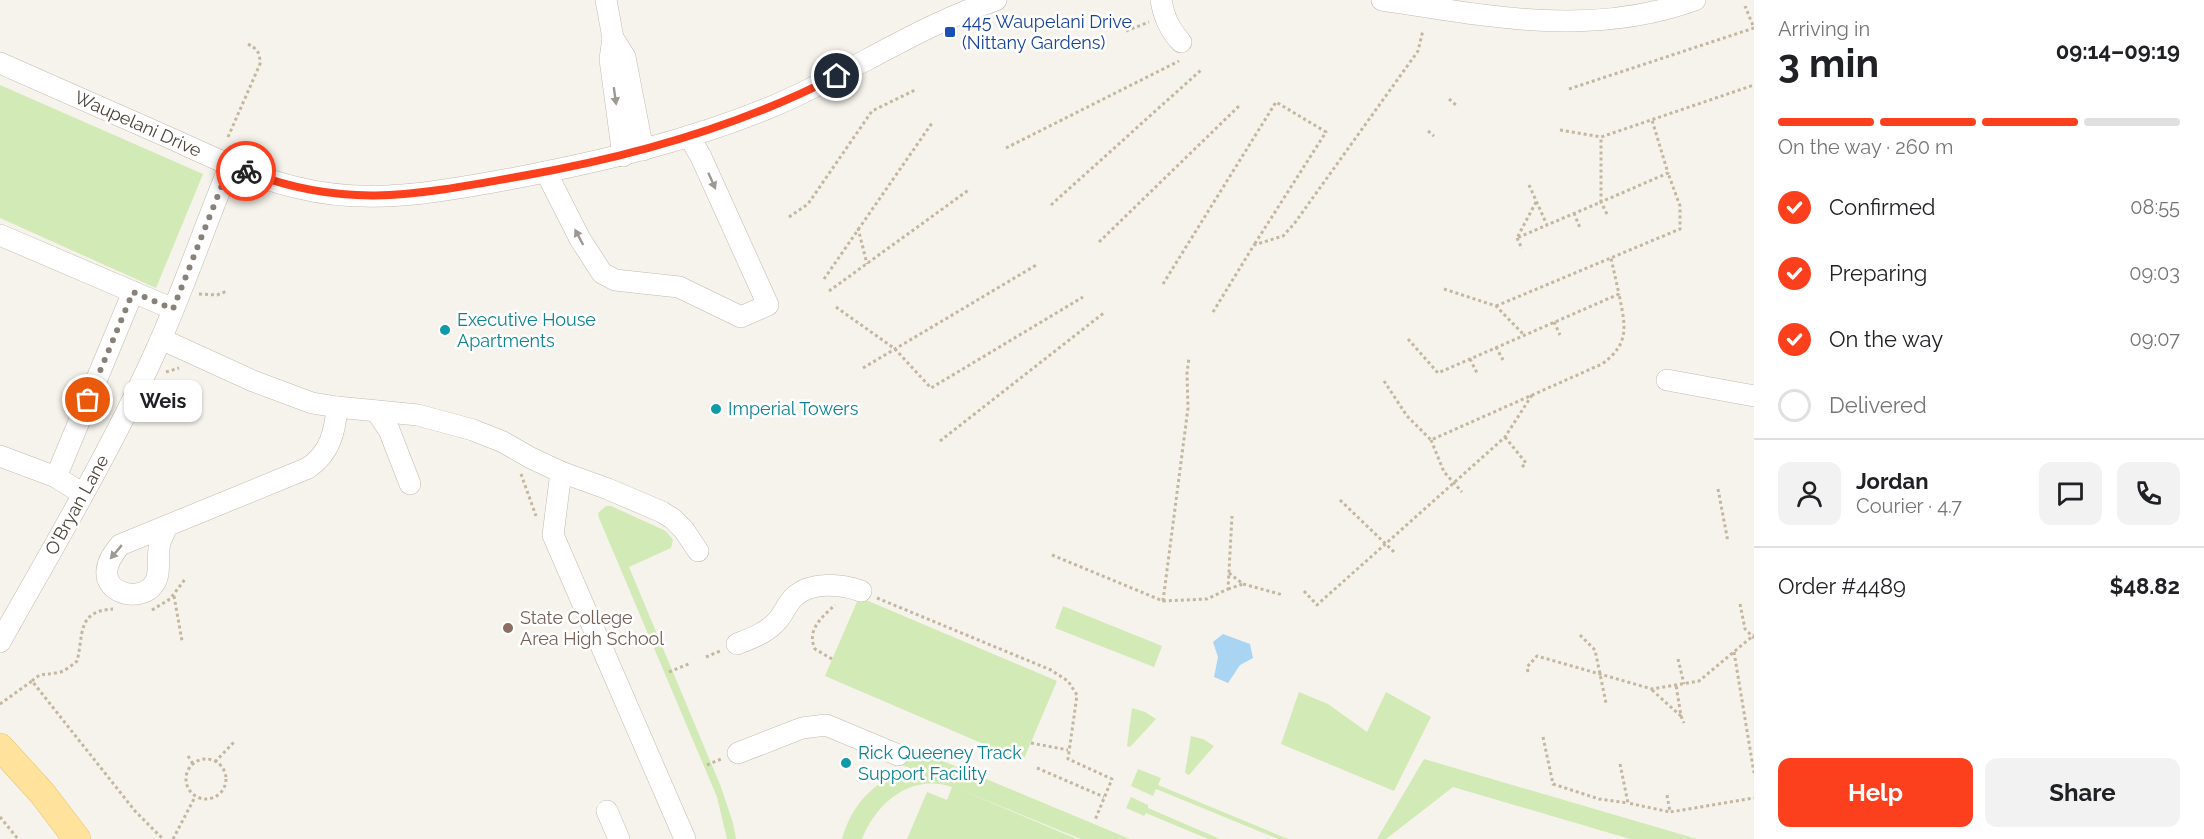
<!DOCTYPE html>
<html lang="en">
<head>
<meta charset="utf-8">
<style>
	:root { --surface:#fff; --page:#f2f2f2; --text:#202124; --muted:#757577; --line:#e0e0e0; --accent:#fc3f1d }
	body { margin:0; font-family:Raleway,sans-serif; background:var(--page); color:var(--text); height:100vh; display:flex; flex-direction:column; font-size:22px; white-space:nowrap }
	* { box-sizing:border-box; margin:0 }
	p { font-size:20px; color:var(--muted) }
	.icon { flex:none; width:33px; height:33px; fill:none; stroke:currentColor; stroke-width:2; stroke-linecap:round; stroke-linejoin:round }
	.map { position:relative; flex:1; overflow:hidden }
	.panel { display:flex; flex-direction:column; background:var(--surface); width:450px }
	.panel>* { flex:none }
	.pin { position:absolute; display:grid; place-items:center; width:51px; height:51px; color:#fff; margin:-26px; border:3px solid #fff; border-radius:50%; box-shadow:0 2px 6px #0007 }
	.courier { position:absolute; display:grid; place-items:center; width:60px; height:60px; margin:-30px; border:4px solid #fc3f1d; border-radius:50%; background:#fff; color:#222; box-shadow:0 2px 8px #0007 }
	.bubble { position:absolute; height:42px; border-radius:12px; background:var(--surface); box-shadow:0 2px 4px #0004; font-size:20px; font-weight:700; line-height:42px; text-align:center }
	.head em { font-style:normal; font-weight:700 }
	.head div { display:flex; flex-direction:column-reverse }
	.head { display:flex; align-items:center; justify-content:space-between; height:102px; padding:0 24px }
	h1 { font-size:39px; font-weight:700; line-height:45px }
	.bar { display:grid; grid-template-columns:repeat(4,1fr); gap:9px 6px; align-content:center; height:72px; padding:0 24px }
	.bar i { height:8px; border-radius:4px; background:var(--line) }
	.bar .on { background:var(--accent) }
	.bar p { grid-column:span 4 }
	.line { display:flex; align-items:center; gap:15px; padding:0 24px; border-top:2px solid var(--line) }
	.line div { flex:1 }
	.round { display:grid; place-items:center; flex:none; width:63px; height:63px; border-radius:12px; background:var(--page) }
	ol { padding:0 24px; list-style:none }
	li { display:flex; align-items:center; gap:18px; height:66px }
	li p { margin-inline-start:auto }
	li .icon { padding:6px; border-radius:50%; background:var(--accent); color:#fff; stroke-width:4 }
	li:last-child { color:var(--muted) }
	li i { width:33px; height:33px; border:3px solid var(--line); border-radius:50% }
	.primary-button { display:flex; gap:12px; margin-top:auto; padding:12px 24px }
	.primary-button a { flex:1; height:69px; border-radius:12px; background:var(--accent); color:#fff; font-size:24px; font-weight:700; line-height:69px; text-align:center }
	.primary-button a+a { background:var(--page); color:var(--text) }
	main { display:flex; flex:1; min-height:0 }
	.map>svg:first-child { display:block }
</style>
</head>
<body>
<main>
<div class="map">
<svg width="1754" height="839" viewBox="0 0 1754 839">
	<rect width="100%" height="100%" fill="#f6f3ec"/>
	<g fill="#d2eab5">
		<polygon points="0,85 203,174 156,288 0,218"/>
		<polygon points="606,506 611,506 666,531 673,540 671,548 629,567 721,787 733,823 736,839 727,839 717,797 599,518 598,513"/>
		<polygon points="859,597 1057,681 1023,761 825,676"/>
		<polygon points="1063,606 1162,646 1154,667 1055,628"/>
		<polygon points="1299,692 1328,704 1367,732 1386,692 1431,717 1394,791 1281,744"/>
		<polygon points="1132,708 1145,712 1156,719 1130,747 1127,746"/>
		<polygon points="1191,736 1203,739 1214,746 1189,775 1185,773"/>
		<path d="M902,744L1130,839H1081L954,787L1077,839H907L927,792L947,800L952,787C911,773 876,803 862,839H842C852,803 875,781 909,768L895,762Z"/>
		<polygon points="1424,759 1697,839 1630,839 1453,787 1386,839 1377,839"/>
		<polygon points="1138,769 1161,778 1158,785 1288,839 1278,839 1156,789 1153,796 1131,786"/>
		<polygon points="1131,797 1148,805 1148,808 1220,839 1208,839 1146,813 1144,816 1126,808"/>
	</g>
	<polygon fill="#a9d4f2" points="1223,634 1250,644 1253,658 1240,665 1228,683 1214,677 1218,657 1213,642"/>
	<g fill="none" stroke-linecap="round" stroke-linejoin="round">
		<defs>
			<g id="minor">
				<polyline points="606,0 613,38 610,59 623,156"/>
				<path d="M1161,0C1164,17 1169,29 1181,42"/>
				<path d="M1382,0C1488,16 1590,38 1695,0"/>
				<polyline points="613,38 625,57 643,150"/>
				<path d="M0,63C57,88 114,113 170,138C212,157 254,178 299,188C371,206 444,191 515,178C603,161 688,141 771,107C848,75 917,26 996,0"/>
				<polyline points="546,172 580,239 602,273 615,280 679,287 741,317 768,305 701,157 689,136"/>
				<polyline points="0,235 173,309"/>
				<polyline points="161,339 253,381 312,403 337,407 418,415 473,430 503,442 531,458 561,472 608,489 662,512 673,519 684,530 698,551"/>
				<polyline points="1667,380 1754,396"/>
				<polyline points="376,411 389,430 410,484"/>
				<polyline points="0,456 56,477 83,494"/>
				<polyline points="561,472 553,535 685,839"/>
				<polyline points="56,477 133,292"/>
				<path d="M167,526C165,532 161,538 160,543C156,557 162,573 154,584C141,603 104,594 107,570C108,560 114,553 120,545L308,468C330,453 335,432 337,407"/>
				<path d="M0,642C56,542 115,444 161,339C186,282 206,223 230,165"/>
				<path d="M737,644C752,638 767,633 778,620C784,613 787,604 794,597C811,581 840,584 861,591"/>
				<polyline points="738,753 802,728 826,725 898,755"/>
				<polyline points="607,811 619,839"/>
			</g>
			<polyline id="major" points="0,747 42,793 77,839"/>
		</defs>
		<use href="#minor" stroke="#c2bbae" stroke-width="22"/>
		<use href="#major" stroke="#e6c16a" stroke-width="28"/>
		<g stroke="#c4b79f" stroke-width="3" stroke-dasharray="3 3" stroke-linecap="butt">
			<polyline points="1126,31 1149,22"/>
			<polyline points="1569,89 1754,28 1745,6"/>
			<polyline points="1449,99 1457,106"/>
			<polyline points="1560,130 1601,137 1754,85"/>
			<polyline points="1428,131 1434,136"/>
			<path d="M228,137L260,64C260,51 257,49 246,43"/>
			<polyline points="1006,148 1179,61"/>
			<polyline points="1529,185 1547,225 1601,202 1601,137"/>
			<polyline points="1536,202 1517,238 1547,225"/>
			<polyline points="1051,205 1201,70"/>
			<polyline points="1574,213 1580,228"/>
			<polyline points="1607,214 1601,202 1668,173 1652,120"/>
			<polyline points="789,217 808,204 872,111 915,90"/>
			<polyline points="858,228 867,264"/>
			<polyline points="1517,238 1522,249"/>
			<polyline points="1099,242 1239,106"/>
			<polyline points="824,279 932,123"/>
			<polyline points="1163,284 1276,102 1326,132 1254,245"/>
			<polyline points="1444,289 1496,306 1524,335"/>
			<polyline points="829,291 970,189"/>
			<polyline points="199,294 217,295 227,291"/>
			<polyline points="1496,306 1680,229 1680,206 1668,173"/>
			<polyline points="836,307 895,349 931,388 1083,297"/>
			<polyline points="1213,312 1254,245 1283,236 1294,224 1418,51 1423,30"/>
			<polyline points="1554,322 1560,335"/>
			<polyline points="1408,339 1438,373 1619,294 1611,258"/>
			<polyline points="1496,347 1503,360"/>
			<polyline points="1470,359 1477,373"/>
			<polyline points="863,368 1038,264"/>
			<polyline points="166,372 179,368"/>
			<path d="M1384,381L1407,416L1431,440L1602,364C1631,343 1625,325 1619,294"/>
			<polyline points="1505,437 1526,463 1521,468"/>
			<polyline points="1431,440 1444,472 1462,492"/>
			<polyline points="940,441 1105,312"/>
			<polyline points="521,474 536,516"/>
			<polyline points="1718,489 1728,542"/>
			<polyline points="1340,500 1394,552"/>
			<polyline points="1052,555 1163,601 1207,599 1228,589 1232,516"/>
			<polyline points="1229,573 1243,584 1283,595"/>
			<polyline points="1228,589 1243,584"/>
			<polyline points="1304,591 1317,605 1505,437 1532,395"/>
			<polyline points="174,596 182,641"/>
			<polyline points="877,598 1051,670 1068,681 1077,695 1068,759 1112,779 1095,820"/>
			<polyline points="1163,601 1188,408 1187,373 1189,358"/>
			<polyline points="1740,604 1745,629 1754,638"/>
			<polyline points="152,610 170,599 186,578"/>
			<polyline points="1580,635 1595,650 1606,703"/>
			<polyline points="1734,652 1754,773"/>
			<polyline points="706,657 720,651"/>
			<path d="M832,659L815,649C806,630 822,617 835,605"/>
			<polyline points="1678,659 1684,684"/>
			<polyline points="669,672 691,663"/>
			<polyline points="1528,672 1527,667 1537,656 1652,689 1699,681 1754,635"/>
			<path d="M32,681C40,673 44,675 55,673C63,673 71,666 77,661C84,635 76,611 113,609"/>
			<polyline points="1652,690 1681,716 1676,685"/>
			<polyline points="0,704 32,681 135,811 163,839"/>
			<polyline points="1681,716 1684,723"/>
			<polyline points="1543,737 1553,784 1599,799 1628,803"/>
			<polyline points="1031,743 1068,750"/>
			<polyline points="188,756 193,764"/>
			<circle cx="206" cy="779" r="20"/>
			<polyline points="215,762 234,742"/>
			<polyline points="1620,764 1628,803 1670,812"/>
			<polyline points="707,765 721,759"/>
			<polyline points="1037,768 1104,797"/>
			<polyline points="1667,795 1670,812 1754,798"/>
			<polyline points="0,817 18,839"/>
			<polyline points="173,839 195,797"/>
		</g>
		<use href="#minor" stroke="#fff" stroke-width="21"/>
		<use href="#major" stroke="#ffe39c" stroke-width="27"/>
	</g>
	<defs><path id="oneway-solid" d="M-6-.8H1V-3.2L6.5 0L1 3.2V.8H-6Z" transform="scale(1.5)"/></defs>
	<g fill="#9c9892">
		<use href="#oneway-solid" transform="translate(615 96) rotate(82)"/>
		<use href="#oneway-solid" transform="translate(712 181) rotate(66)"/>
		<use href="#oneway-solid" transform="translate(579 237) rotate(-118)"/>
		<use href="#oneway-solid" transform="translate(116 552) rotate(130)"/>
	</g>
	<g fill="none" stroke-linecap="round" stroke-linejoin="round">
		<polyline stroke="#878178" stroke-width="6" stroke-dasharray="0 10.8" points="88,400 133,292 173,309 230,165 246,171"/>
		<path stroke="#fc3f1d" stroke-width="8" d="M246,171C347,211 420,194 522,176C631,157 738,127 837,76"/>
	</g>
	<rect fill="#1a4fb4" stroke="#fff" stroke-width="2" x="944" y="26" width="12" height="12" rx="3"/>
	<g fill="#0f9aa8" stroke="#fff" stroke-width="2">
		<circle cx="445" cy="330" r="6"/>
		<circle cx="716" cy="409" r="6"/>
		<circle cx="846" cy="763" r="6"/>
	</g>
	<circle fill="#8d6e63" stroke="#fff" stroke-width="2" cx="508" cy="628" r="6"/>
	<g text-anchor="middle" stroke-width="5" stroke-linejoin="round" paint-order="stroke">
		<g font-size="18" fill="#164399" stroke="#fff" text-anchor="start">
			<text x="962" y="28">445 Waupelani Drive<tspan x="962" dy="21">(Nittany Gardens)</tspan></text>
		</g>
		<g font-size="18" fill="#4b4439" stroke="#fff">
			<text transform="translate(138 124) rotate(24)" y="6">Waupelani Drive</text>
			<text transform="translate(77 505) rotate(-61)" y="6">O'Bryan Lane</text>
		</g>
		<g font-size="18" fill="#0d838f" stroke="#fff" text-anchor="start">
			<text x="457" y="326">Executive House<tspan x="457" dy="21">Apartments</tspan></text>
			<text x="728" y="415">Imperial Towers</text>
			<text x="858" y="759">Rick Queeney Track<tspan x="858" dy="21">Support Facility</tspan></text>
		</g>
		<g font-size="18" fill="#785e54" stroke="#fff" text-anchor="start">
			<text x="520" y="624">State College<tspan x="520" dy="21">Area High School</tspan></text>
		</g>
	</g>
</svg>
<div class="pin" style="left:88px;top:400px;background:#ea580c"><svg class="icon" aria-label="bag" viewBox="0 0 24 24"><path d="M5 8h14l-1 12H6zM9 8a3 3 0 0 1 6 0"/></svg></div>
<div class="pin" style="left:837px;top:76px;background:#1f2937"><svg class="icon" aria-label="home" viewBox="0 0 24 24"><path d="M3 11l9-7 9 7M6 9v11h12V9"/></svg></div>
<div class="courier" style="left:246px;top:171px"><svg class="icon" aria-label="bike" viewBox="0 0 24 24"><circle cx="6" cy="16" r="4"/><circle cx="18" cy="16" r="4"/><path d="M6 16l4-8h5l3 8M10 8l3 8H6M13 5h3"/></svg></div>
<div class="bubble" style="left:124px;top:380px;width:78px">Weis</div>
</div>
<section class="panel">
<div class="head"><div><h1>3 min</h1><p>Arriving in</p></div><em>09:14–09:19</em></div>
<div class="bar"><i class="on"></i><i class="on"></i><i class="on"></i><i></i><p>On the way · 260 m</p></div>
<ol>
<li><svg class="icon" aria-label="check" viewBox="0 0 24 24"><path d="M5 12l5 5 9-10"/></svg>Confirmed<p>08:55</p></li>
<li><svg class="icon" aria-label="check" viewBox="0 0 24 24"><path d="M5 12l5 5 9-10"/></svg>Preparing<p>09:03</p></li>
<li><svg class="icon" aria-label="check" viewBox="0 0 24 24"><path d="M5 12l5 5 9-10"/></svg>On the way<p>09:07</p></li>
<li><i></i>Delivered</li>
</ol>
<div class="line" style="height:108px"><a class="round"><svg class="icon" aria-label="person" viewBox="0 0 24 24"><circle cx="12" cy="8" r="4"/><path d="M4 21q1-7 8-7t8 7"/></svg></a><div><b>Jordan</b><p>Courier · 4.7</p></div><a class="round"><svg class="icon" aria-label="chat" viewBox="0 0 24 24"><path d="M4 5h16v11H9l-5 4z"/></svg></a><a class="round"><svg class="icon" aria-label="phone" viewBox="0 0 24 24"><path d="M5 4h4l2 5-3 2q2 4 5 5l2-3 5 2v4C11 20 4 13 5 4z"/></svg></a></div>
<div class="line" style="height:78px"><div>Order #4489</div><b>$48.82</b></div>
<div class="primary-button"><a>Help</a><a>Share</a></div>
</section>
</main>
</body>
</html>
